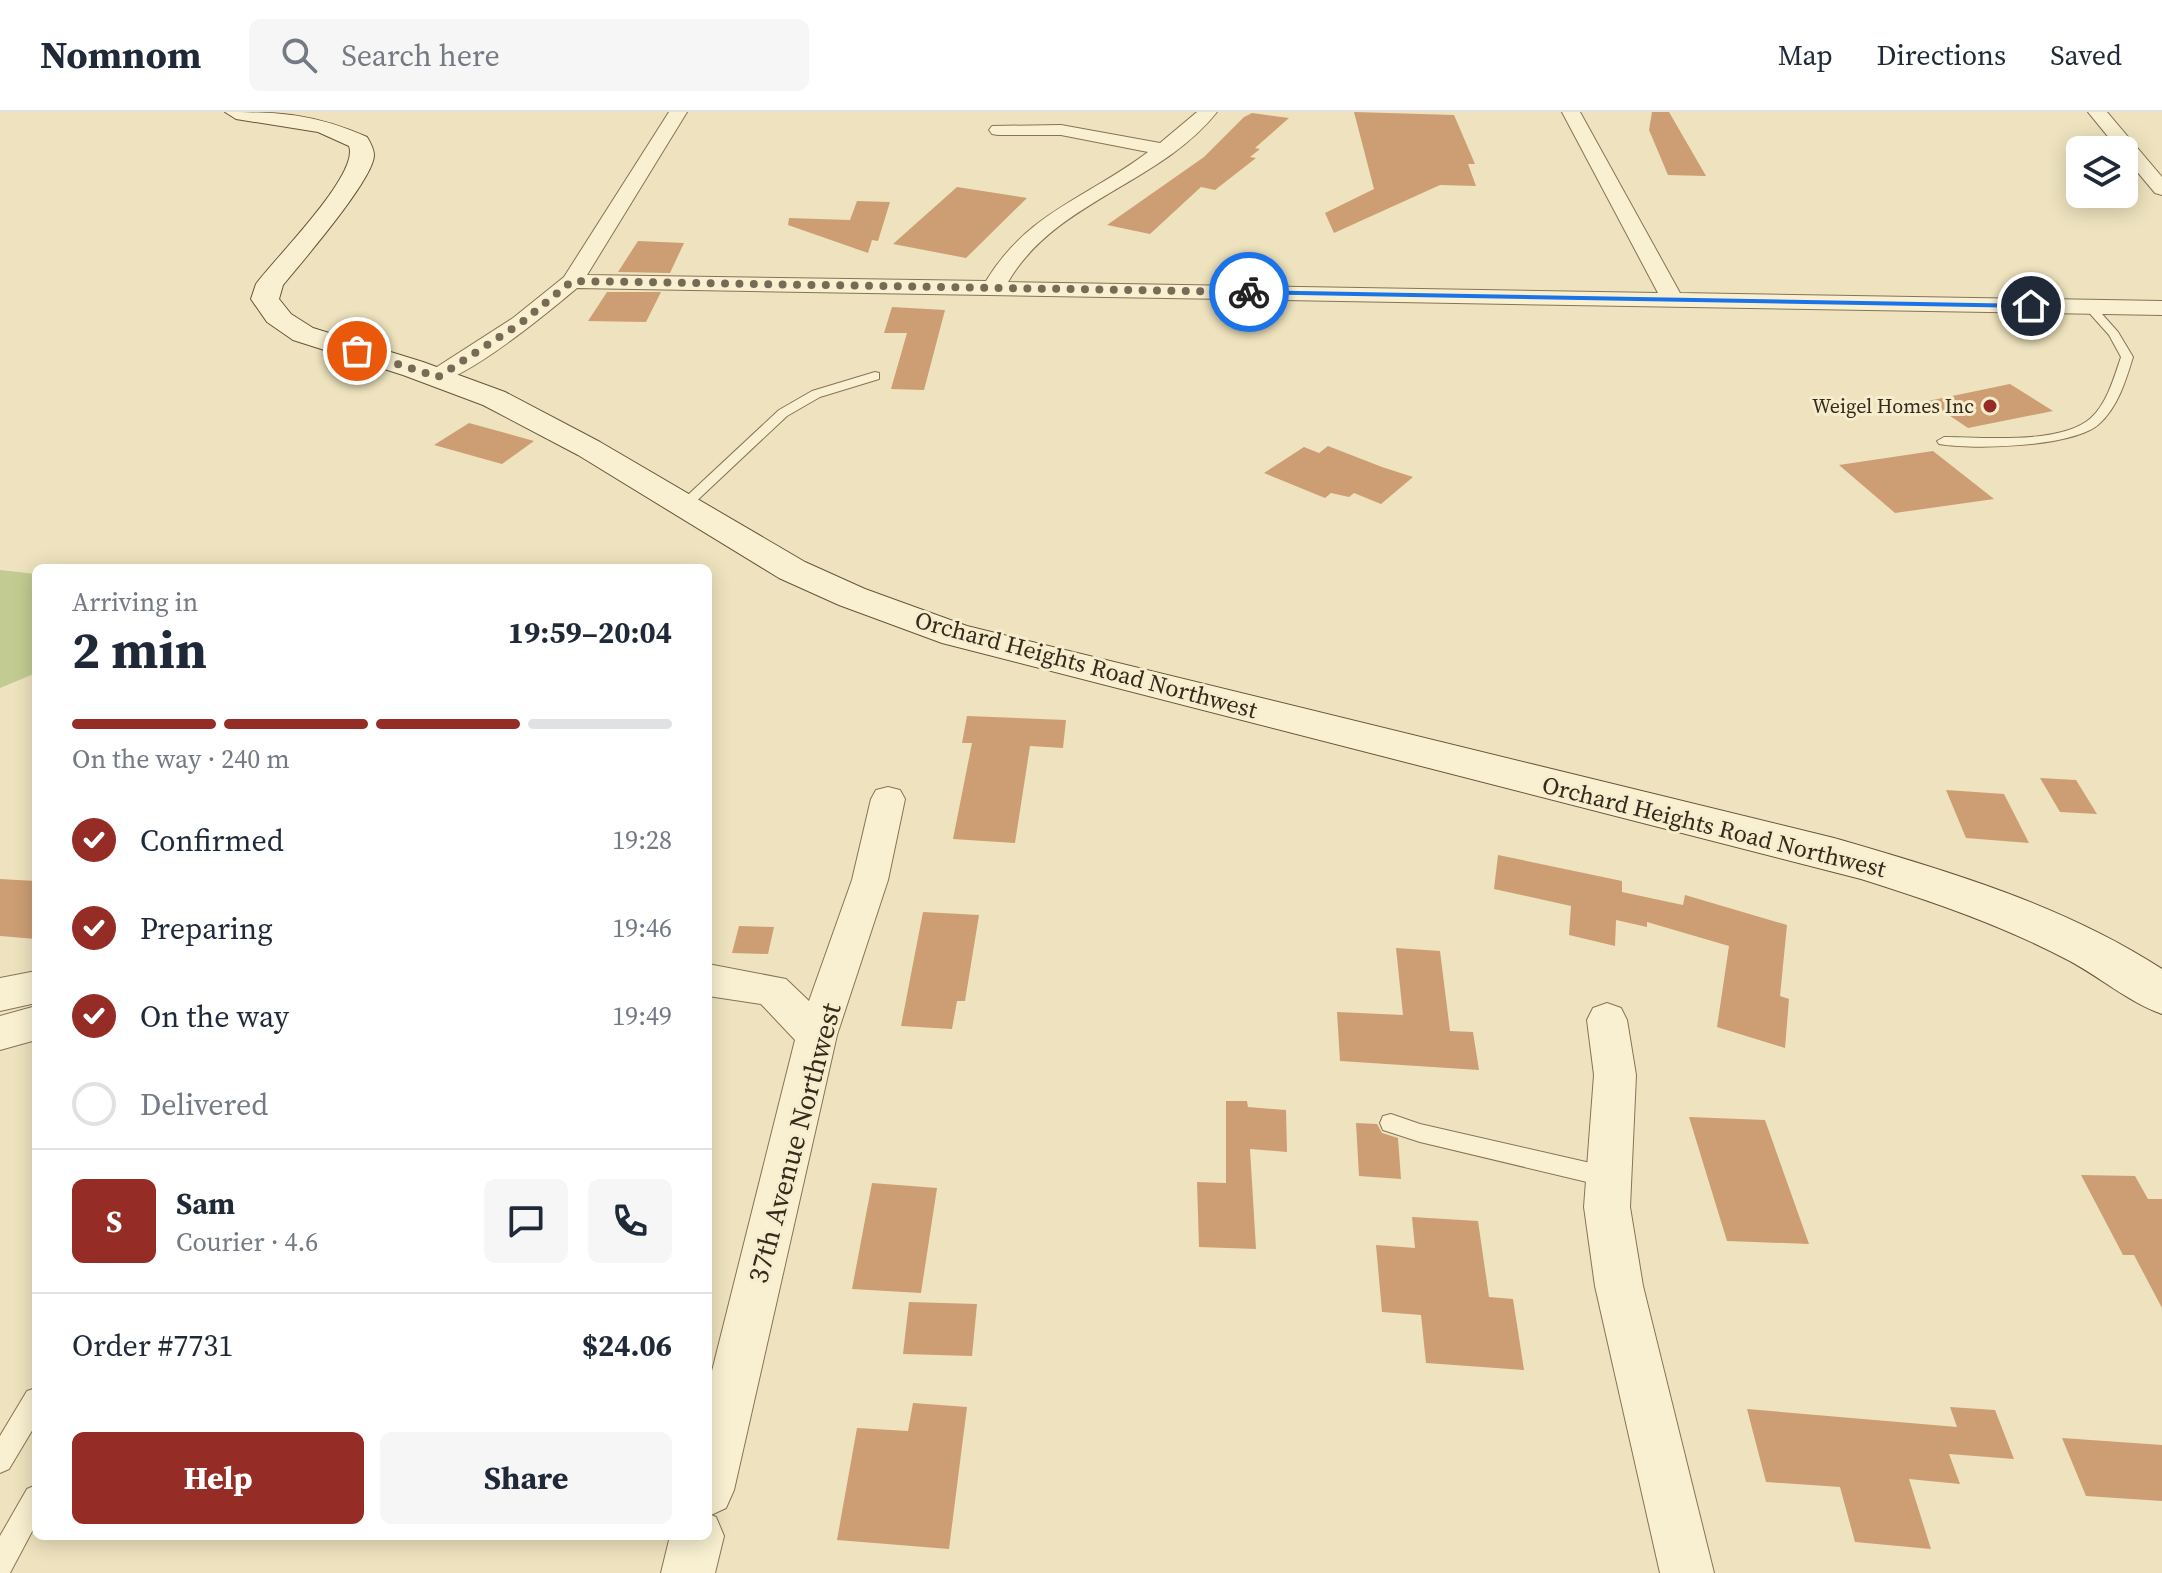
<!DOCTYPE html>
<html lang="en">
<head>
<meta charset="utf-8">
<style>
	:root { --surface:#fff; --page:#f6f6f7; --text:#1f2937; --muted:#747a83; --line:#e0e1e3; --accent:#962c26 }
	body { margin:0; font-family:"Source Serif 4",serif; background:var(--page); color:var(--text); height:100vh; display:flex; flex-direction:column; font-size:30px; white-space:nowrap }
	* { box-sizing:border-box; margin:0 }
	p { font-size:26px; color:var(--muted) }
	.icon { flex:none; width:44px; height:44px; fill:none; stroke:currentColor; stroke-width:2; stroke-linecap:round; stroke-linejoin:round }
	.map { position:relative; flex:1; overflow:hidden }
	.details { position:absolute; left:32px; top:452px; width:680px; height:976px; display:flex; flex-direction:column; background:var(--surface); border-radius:12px; box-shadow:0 4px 20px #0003 }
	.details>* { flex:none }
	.fabs { position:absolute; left:2066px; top:24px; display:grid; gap:16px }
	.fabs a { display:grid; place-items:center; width:72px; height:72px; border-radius:12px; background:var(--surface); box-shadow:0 4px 20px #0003; font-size:40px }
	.pin { position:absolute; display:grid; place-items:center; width:68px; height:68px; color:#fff; margin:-34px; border:4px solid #fff; border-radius:50%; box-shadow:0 2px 8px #0007 }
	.courier { position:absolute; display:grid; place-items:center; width:80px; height:80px; margin:-40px; border:6px solid #1a73e8; border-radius:50%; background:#fff; color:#222; box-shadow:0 2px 10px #0007 }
	.overview em { font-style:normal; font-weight:700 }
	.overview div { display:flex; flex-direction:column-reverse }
	.overview { display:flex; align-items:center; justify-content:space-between; height:136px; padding:0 40px }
	h1 { font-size:52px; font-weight:700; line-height:60px }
	.bar { display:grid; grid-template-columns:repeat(4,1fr); gap:12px 8px; align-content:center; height:96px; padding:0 40px }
	.bar i { height:10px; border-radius:6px; background:var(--line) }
	.bar .selected { background:var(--accent) }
	.bar p { grid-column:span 4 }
	.line { display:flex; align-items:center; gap:20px; padding:0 40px; border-top:2px solid var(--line) }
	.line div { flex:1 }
	.round { display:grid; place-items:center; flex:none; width:84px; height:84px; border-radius:12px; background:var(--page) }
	ol { padding:0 40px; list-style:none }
	li { display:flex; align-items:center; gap:24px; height:88px }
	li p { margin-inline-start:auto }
	li .icon { padding:8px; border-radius:50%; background:var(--accent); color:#fff; stroke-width:4 }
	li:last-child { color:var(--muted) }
	li i { width:44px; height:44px; border:4px solid var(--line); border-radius:50% }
	.cta { display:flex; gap:16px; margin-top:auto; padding:16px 40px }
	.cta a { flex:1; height:92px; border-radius:12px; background:var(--accent); color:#fff; font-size:32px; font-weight:700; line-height:92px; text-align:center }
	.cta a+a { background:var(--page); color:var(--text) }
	header { display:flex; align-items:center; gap:48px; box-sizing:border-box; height:112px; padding:0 40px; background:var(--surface); border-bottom:2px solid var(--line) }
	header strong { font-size:38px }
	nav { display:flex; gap:44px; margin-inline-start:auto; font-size:28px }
	.search { width:560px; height:72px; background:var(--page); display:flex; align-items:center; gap:20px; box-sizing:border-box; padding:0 28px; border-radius:12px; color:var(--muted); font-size:30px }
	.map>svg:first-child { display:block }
</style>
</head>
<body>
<header>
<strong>Nomnom</strong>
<div class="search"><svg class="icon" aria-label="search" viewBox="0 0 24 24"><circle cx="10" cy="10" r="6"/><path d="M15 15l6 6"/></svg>Search here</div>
<nav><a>Map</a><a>Directions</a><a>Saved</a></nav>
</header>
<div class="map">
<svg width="2162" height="1461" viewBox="0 0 2162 1461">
	<rect width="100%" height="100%" fill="#eee3be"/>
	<polygon fill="#c2cc92" points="0,458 36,462 36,561 0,576"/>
	<g fill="#cd9e73">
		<polygon points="1354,0 1454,3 1475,52 1468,52 1476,74 1440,73 1334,121 1325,101 1374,77"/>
		<polygon points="1652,0 1669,0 1706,64 1668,63 1649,18"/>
		<polygon points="1252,1 1289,6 1255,36 1260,37 1250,45 1256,46 1215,78 1201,75 1150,122 1107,113 1204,45 1244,5"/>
		<polygon points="957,75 1027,86 966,146 893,132"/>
		<polygon points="857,89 890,90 878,129 872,128 868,141 788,113 789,106 850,108"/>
		<polygon points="638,129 684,131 670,161 618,160"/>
		<polygon points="607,180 661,180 646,210 588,209"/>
		<polygon points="892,195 945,198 924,278 891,277 907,221 884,221"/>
		<polygon points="2010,272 2053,299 1968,316 1928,289"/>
		<polygon points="469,311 534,329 502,352 434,333"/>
		<polygon points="1328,334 1382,355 1413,365 1381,392 1354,381 1349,385 1331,381 1325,386 1264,361 1304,335 1319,341"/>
		<polygon points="1933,339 1994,387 1895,401 1839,353"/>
		<polygon points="967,604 1066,608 1063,636 1030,634 1015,731 953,727 972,631 962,631"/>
		<polygon points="2040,666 2076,668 2097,702 2060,700"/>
		<polygon points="1946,678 2004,682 2029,731 1966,726"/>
		<polygon points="1498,743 1622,769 1622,780 1683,793 1685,783 1787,813 1780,884 1789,887 1785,936 1717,915 1729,834 1647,810 1647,815 1616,808 1615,834 1569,823 1571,794 1494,777"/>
		<polygon points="0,767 36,769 36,827 0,824"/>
		<polygon points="923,800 979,803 965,889 957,889 952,917 901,914"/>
		<polygon points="739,814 774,815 768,842 732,841"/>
		<polygon points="1396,836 1440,839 1450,919 1473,920 1479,958 1340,949 1337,900 1403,903"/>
		<polygon points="1226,989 1247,989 1248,995 1286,998 1287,1040 1250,1037 1256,1137 1199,1135 1197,1070 1226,1071"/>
		<polygon points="1689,1005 1765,1008 1809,1132 1727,1129"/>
		<polygon points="1356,1011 1377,1012 1382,1021 1398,1026 1401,1067 1359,1064"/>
		<polygon points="2081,1063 2135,1064 2148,1087 2162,1087 2162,1196 2134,1143 2123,1143"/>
		<polygon points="872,1071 937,1076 921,1181 852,1177"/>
		<polygon points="1412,1105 1478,1109 1489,1185 1513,1187 1524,1258 1426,1251 1421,1203 1382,1200 1376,1133 1415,1136"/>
		<polygon points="909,1190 977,1192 972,1244 903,1242"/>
		<polygon points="913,1291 967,1295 949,1437 837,1428 857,1316 908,1319"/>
		<polygon points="1950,1295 1995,1298 2014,1347 1949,1342 1960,1372 1909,1367 1931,1437 1855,1430 1840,1375 1766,1370 1747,1297 1957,1315"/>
		<polygon points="2062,1326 2162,1333 2162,1389 2086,1384"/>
	</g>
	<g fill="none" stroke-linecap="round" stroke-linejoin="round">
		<defs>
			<g id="lane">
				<path d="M2086,193H2094L2118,220L2133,245C2126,268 2118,295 2099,312C2074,335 1973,338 1939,332L1937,329L1944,325C1982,325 2061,333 2091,306C2107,291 2114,266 2121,245L2109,223L2084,195Z"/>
				<polygon points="875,260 879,261 879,267 820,285 787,304 688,397 678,397 676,394 779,298 812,279"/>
				<polygon points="1391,1002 1420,1012 1608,1055 1616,1058 1619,1065 1616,1072 1608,1075 1420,1030 1383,1018 1380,1011 1383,1004"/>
				<polygon points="36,1276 36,1312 9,1357 0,1361 0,1324 27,1279"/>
				<polygon points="36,1373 36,1412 10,1461 0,1461 0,1424 27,1377"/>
			</g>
			<g id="street">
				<path d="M669,0H687L587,163L986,169C1028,100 1087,86 1148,40L1061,23H998L992,22L989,18L992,14L1061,13L1160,31L1197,0H1217C1160,72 1055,89 1008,170L1658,181L1562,0H1580L1680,181L2162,189V203L577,176C553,196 457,277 429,270L426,265L429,260L513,206L564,165Z"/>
				<polygon points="2088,0 2107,0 2162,65 2162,83 2155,81 2124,44 2124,38 2119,38"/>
				<polygon points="888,675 900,678 905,687 888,768 837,923 734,1378 726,1396 711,1403 716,1405 724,1424 715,1461 661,1461 670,1424 708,1424 708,1275 795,928 761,892 708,884 708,852 786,867 809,889 852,768 871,687 876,678"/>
				<polygon points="36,859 36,891 0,899 0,866"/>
				<polygon points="1607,891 1621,896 1627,908 1636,963 1630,1095 1643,1174 1714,1461 1660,1461 1595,1174 1584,1095 1594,963 1587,908 1593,896"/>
				<polygon points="36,894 36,928 0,938 0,904"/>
			</g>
			<path id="secondary" d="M225,0C281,0 315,2 367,25C370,30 374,37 374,43C374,67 301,151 283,173L279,187L291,202L313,216L423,250L505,280L600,330L805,450L865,477L967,514L1834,726C1947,759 2062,792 2162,857V902C2128,890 2099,864 2066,847C2001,813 1931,789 1861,767L942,531L839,493L779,466L578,343L483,293L403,263L293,228L267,210L251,187L256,172C275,146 360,62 349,34L318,20L236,7Z"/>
		</defs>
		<use href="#lane" stroke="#877357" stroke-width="2"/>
		<use href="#street" stroke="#877357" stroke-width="2"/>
		<use href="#secondary" stroke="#68543a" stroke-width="2"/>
		<use href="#lane" fill="#f9f0d1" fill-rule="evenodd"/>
		<use href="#street" fill="#f9f0d1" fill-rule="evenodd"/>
		<use href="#secondary" fill="#f9f0d1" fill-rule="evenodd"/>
	</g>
	<polygon fill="#1a73e8" points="1249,178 2031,192 2035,194 2031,196 1246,182"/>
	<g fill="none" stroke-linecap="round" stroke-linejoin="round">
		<polyline stroke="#766b55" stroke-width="8" stroke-dasharray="0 14.4" points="357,239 438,265 521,211 572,169 1249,180"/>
	</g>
	<circle fill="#962c26" stroke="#f6edce" stroke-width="3" cx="1990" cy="294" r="8"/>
	<g text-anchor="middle" stroke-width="6" stroke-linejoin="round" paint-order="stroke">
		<g font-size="20" fill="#362a1c" stroke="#f6edce" text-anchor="end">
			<text x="1974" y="301">Weigel Homes Inc</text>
		</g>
		<g font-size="24" fill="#362a1c" stroke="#f6edce">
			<text transform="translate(1086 553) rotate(15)" y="8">Orchard Heights Road Northwest</text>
			<text transform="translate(1714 715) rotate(14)" y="8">Orchard Heights Road Northwest</text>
		</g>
		<g font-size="28" fill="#362a1c" stroke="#f6edce">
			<text transform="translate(794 1031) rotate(-75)" y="10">37th Avenue Northwest</text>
		</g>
	</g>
</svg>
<div class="fabs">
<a><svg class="icon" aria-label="layers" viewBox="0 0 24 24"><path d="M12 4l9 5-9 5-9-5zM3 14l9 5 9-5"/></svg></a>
</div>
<div class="pin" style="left:357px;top:239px;background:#ea580c"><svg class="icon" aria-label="bag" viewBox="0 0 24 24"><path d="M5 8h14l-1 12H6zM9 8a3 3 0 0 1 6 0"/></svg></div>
<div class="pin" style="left:2031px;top:194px;background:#1f2937"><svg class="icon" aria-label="home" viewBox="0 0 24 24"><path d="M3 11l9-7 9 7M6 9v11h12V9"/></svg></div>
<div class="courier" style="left:1249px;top:180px"><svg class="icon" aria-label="bike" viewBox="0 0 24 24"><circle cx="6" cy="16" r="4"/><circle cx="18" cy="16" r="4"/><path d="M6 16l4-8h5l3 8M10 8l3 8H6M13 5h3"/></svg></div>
<section class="details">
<div class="overview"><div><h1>2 min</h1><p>Arriving in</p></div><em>19:59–20:04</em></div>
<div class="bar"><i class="selected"></i><i class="selected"></i><i class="selected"></i><i></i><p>On the way · 240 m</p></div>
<ol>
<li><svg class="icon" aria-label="check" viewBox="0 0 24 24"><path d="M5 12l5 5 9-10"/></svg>Confirmed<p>19:28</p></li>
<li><svg class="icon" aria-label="check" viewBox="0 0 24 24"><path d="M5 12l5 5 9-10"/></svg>Preparing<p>19:46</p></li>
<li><svg class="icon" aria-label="check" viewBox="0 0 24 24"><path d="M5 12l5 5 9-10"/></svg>On the way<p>19:49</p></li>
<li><i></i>Delivered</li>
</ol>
<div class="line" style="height:144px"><b class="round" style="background:var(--accent);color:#fff">S</b><div><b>Sam</b><p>Courier · 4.6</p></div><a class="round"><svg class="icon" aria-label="chat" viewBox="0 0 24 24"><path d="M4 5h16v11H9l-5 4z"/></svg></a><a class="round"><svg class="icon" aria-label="phone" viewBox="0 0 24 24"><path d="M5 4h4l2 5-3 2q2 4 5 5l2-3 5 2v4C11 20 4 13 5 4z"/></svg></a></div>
<div class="line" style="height:104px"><div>Order #7731</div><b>$24.06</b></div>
<div class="cta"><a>Help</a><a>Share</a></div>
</section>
</div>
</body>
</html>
